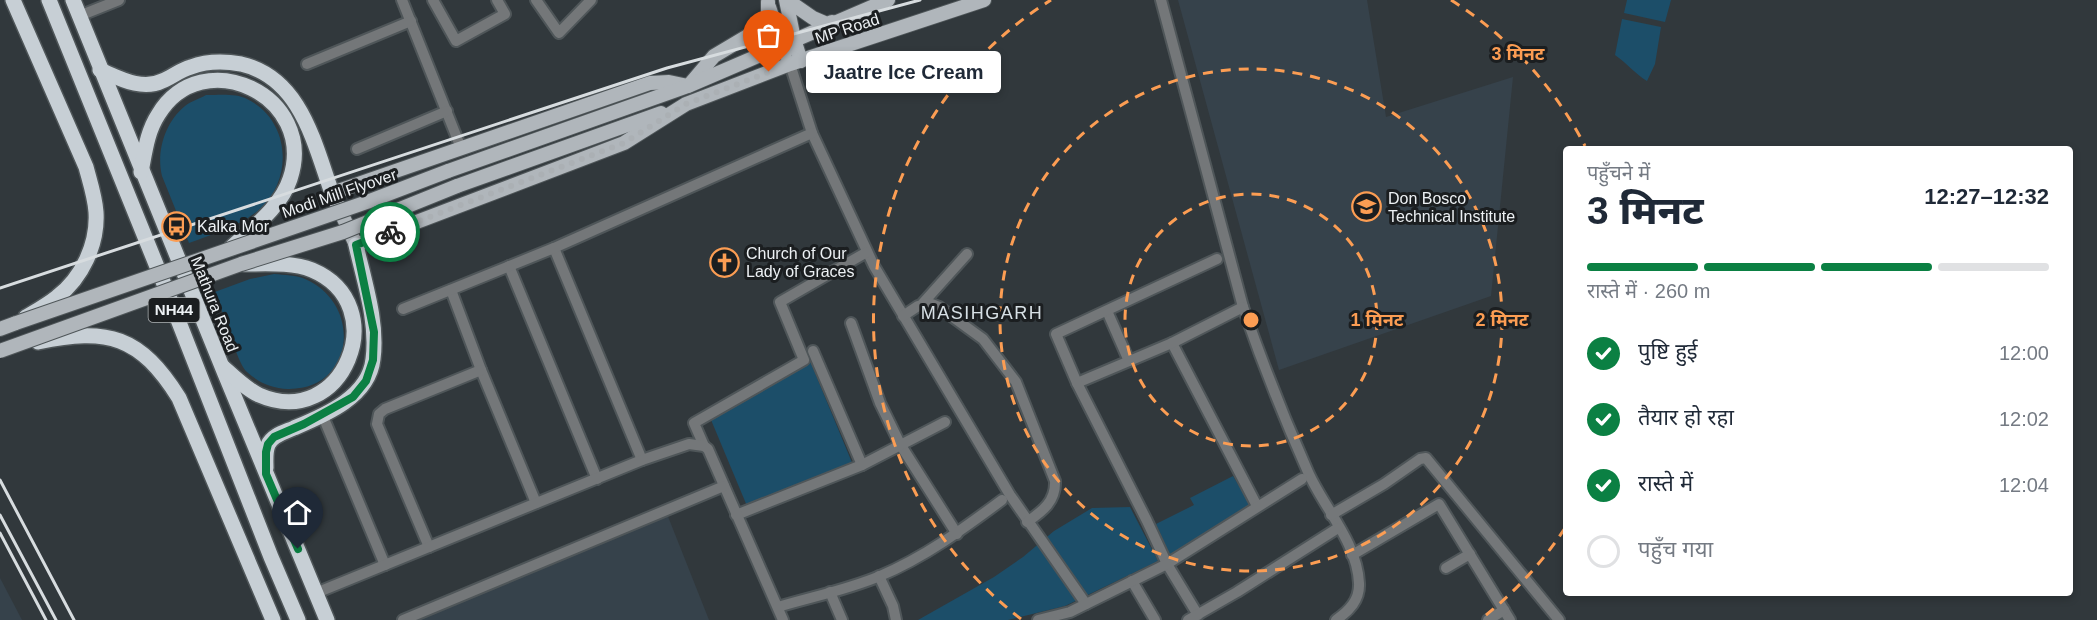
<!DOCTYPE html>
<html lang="hi">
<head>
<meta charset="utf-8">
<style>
	:root { --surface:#fff; --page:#f6f6f7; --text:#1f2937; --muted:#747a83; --line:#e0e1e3; --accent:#0b8043 }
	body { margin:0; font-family:Helvetica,"Noto Sans Devanagari",sans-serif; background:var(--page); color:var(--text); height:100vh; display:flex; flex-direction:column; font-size:22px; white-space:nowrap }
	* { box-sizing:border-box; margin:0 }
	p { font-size:20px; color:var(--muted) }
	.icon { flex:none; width:33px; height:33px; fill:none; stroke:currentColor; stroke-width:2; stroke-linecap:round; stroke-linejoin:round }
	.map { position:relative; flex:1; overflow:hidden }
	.panel { position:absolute; left:1563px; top:146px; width:510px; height:450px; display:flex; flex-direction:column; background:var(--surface); border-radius:6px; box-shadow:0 3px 9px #0003 }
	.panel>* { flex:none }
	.pin { position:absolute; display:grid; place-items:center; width:51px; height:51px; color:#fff; margin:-62px -26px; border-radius:50% 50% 50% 0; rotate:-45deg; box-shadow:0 0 6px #0007 }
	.pin .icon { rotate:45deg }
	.courier { position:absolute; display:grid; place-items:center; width:60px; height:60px; margin:-30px; border:4px solid #0b8043; border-radius:50%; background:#fff; color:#222; box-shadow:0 2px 8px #0007 }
	.bubble { position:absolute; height:42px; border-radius:6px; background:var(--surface); box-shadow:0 3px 9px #0003; font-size:20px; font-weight:800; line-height:42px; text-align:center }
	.headline em { font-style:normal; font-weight:800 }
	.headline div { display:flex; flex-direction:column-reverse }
	.headline { display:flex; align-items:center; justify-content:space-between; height:102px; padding:0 24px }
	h1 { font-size:39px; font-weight:800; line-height:45px }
	.bar { display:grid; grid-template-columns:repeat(4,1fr); gap:9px 6px; align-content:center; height:72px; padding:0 24px }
	.bar i { height:8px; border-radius:4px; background:var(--line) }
	.bar .selected { background:var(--accent) }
	.bar p { grid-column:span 4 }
	ol { padding:0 24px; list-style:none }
	li { display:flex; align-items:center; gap:18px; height:66px }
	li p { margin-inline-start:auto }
	li .icon { padding:6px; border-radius:50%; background:var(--accent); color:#fff; stroke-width:4 }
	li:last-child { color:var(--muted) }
	li i { width:33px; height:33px; border:3px solid var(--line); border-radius:50% }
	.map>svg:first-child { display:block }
</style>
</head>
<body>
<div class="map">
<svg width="2097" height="620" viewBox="0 0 2097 620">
	<rect width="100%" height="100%" fill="#31383c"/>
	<g fill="#36424b">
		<polygon points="1178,0 1367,0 1386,117 1513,77 1491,296 1279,370"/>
		<polygon points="667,514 709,620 414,620"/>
		<polygon points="0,578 22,620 0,620"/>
	</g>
	<g fill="#1c4e69">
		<polygon points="1627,0 1671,0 1665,22 1624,13"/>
		<path d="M1622,19L1661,27L1655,64L1647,81C1635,74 1627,63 1615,55Z"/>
		<path d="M206,95C219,95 236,93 247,99C290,120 294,178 260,209C240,226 213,234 189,243L162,176C156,152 165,122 185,106C191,101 199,99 206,95Z"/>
		<path d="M274,274C284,275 297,275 305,279C363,304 355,390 288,389C272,388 259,383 247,372C238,364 228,326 223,313C219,306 216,300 212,293L250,279Z"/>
		<polygon points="808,356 853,465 747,506 709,415"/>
		<polygon points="1233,476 1250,504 1170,555 1156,524 1194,505 1190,498"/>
		<polygon points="1130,507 1158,561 1065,606 1008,620 918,620 994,577 1023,557 1054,531 1092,508"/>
	</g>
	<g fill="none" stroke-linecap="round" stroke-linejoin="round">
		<defs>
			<g id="minor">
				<polyline points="402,0 461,148"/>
				<polyline points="433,0 456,41 505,14 497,0"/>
				<polyline points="536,0 559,33 591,0"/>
				<path d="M1161,0L1243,307C1262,362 1284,418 1308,472C1324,508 1357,542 1359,583C1360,600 1349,611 1336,620"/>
				<polyline points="79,16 119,0"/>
				<polyline points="307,64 411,21"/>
				<polyline points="790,64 812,133 874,266 1010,495 1086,604"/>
				<polyline points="357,149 447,111"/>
				<polyline points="554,248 642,460"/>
				<polyline points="509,266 597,479"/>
				<polyline points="451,290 481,370 536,503"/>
				<polyline points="923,303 967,254"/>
				<polyline points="403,309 554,248 812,133"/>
				<polyline points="1107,311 1129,361"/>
				<path d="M903,316L918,306L929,303L939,307L983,339L1016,382L1055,481C1056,501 1043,511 1027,522"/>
				<polyline points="851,323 880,403 900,444 957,534"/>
				<polyline points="1172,343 1257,506"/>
				<polyline points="813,351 862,465"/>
				<polyline points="1077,383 1172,343 1243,307"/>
				<polyline points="322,414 385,565"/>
				<polyline points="704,446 694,423 804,360 780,302 867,252"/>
				<polyline points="736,515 862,465 945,422"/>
				<polyline points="1331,515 1384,484 1420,459 1426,458 1559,620"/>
				<polyline points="429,547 377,424 379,414 385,409 481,370"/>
				<polyline points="1352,555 1439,504 1510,620"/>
				<polyline points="1446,568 1470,554"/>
				<polyline points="879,576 893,606 896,620"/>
				<polyline points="1132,581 1155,620"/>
				<polyline points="830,592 842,620"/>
				<polyline points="316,593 642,460 689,444 704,446 708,449 783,620"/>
				<path d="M778,607C811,597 847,590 880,576C925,557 963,529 1002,500"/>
				<polyline points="1198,615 1167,564 1147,521 1077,383 1056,334 1217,259"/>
				<polyline points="403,620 724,486"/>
				<polyline points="1038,620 1070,612 1167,564 1302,479"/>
				<polyline points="1188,620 1237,592 1338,528"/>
				<polyline points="1488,620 1504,610"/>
			</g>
			<g id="major">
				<polyline points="786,0 794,39 801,61"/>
				<polyline points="787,0 813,18 827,24 832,22"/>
				<polyline points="769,7 785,54"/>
				<polyline points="691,83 714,56 751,34 768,15 768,2"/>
				<polyline points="688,86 669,82 650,83 332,193 356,245 624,143 686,104 790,64 984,0"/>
				<polyline points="448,171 688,86 888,0"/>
				<polyline points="457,186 661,113"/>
				<polyline points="0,329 16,323"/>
			</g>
			<g id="highway">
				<path d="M13,0L86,167C90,182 95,197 96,212C98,244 82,278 57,297C47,305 36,311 26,317"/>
				<polyline points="49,0 164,284 271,557 298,620"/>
				<polyline points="73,0 225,374 327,620"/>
				<path d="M100,70C119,78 142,91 162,81C172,77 180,70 191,67C207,61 224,61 241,64C301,78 314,143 332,193"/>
				<path d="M141,172C145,152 147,132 158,115C202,41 318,96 290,179C281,207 252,228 231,248"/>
				<path d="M38,342C108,327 140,336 179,398L273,620"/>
				<path d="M223,367C234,377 246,389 259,395C343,432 395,305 312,270C292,262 266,264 244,264"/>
				<path d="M266,468C266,461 265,452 268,445C272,435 285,432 294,428C325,415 369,397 373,359C378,322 364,281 356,245"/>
			</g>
		</defs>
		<use href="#minor" stroke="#4f5659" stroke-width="14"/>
		<use href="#major" stroke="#4f5659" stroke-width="16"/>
		<use href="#highway" stroke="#4f5659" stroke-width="18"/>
		<use href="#minor" stroke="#747779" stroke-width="10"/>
		<use href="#major" stroke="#b0b6bb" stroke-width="14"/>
		<use href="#highway" stroke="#c7cfd5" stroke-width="15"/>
		<g stroke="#d7dcdf" stroke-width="3">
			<polyline points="0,288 667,68 920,0"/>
			<polyline points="0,480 74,620"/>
			<polyline points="0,515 56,620"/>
			<polyline points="0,533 46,620"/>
		</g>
		<defs>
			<g id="major-bridge">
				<polyline points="16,323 367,202 448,171"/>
				<polyline points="0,351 241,264 343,232 457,186"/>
			</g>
		</defs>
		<use href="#major-bridge" stroke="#4f5659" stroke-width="16" stroke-linecap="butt"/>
		<use href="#major-bridge" stroke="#b0b6bb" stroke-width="14"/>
	</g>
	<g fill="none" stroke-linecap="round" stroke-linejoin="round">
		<polyline stroke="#abb0b4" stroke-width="6" stroke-dasharray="0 10.8" points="390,232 624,143 686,104 769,72"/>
		<polyline stroke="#0b8043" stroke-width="8" points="298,549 266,474 266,452 268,444 274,437 304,424 353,397 366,381 373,360 374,332 356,245 390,232"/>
	</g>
	<g fill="none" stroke="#fc9d53" stroke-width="3" stroke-dasharray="10 8">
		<circle cx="1251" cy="320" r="126"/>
		<circle cx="1251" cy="320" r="251"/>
		<path d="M1565 528A377 377 0 0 1 1481 619M1021 619A377 377 0 0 1 1051 0M1451 0A377 377 0 0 1 1585 146"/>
	</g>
	<defs>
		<symbol id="university-ring" viewBox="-11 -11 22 22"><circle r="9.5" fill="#1b1e20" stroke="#fc9d53" stroke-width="1.5"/><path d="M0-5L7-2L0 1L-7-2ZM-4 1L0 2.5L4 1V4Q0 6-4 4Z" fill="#fc9d53"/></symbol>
		<symbol id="bus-ring" viewBox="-11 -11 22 22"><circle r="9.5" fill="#1b1e20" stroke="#fc9d53" stroke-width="1.5"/><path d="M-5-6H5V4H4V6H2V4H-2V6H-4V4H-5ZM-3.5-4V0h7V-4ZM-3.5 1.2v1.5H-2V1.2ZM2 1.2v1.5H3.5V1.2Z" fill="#fc9d53"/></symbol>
		<symbol id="church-ring" viewBox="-11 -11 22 22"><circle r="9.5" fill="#1b1e20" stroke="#fc9d53" stroke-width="1.5"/><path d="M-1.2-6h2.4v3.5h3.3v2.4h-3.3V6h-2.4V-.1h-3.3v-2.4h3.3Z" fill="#fc9d53"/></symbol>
	</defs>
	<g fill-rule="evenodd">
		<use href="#university-ring" x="1350" y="190" width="33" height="33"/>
		<use href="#bus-ring" x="160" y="210" width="33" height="33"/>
		<use href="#church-ring" x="708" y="246" width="33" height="33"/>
	</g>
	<g text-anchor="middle" stroke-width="6" stroke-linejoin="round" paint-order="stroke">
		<rect fill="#1b1e20" stroke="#aeb2b4" stroke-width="1.5" x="148.5" y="298" width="51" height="24" rx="4.5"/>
		<g font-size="15" font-weight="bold" fill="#edf1f4">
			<text x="174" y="315">NH44</text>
		</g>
		<g font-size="16" fill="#edf1f4" stroke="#1b1e20">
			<text transform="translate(847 28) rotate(-18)" y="6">MP Road</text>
			<text transform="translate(339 193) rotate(-19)" y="6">Modi Mill Flyover</text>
			<text transform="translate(215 304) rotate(68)" y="6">Mathura Road</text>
		</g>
		<g font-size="16" fill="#edf1f4" stroke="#1b1e20" text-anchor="start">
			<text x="1388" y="204">Don Bosco<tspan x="1388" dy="18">Technical Institute</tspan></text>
			<text x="197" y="232">Kalka Mor</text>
			<text x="746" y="259">Church of Our<tspan x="746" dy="18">Lady of Graces</tspan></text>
		</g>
		<g font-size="18" letter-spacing="1.5" fill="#d7e0e5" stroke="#1b1e20">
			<text x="982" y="319">MASIHGARH</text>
		</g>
	</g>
	<circle cx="1251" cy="320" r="9" fill="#fc9d53" stroke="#1b1e20" stroke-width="3"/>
	<g font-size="18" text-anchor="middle" font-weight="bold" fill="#fc9d53" stroke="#1b1e20" stroke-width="6" stroke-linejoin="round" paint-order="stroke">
		<text x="1518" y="60">3 मिनट</text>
		<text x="1377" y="326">1 मिनट</text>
		<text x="1502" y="326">2 मिनट</text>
	</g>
</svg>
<div class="pin" style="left:769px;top:72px;background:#ea580c"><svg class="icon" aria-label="bag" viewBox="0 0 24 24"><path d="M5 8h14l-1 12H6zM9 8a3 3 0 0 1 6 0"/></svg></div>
<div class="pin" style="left:298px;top:549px;background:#1f2937"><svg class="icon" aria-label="home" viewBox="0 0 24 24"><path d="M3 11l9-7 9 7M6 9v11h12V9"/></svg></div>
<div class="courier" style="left:390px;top:232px"><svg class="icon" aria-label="bike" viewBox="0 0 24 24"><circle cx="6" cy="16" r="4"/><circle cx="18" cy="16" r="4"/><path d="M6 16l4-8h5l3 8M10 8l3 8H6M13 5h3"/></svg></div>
<div class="bubble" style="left:806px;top:51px;width:195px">Jaatre Ice Cream</div>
<section class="panel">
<div class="headline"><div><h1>3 मिनट</h1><p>पहुँचने में</p></div><em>12:27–12:32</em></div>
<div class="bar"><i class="selected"></i><i class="selected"></i><i class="selected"></i><i></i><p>रास्ते में · 260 m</p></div>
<ol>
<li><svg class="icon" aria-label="check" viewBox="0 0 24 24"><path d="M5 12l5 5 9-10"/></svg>पुष्टि हुई<p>12:00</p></li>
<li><svg class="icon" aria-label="check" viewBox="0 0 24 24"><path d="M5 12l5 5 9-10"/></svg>तैयार हो रहा<p>12:02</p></li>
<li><svg class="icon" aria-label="check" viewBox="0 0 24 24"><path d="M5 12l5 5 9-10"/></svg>रास्ते में<p>12:04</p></li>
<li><i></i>पहुँच गया</li>
</ol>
</section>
</div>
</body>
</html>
